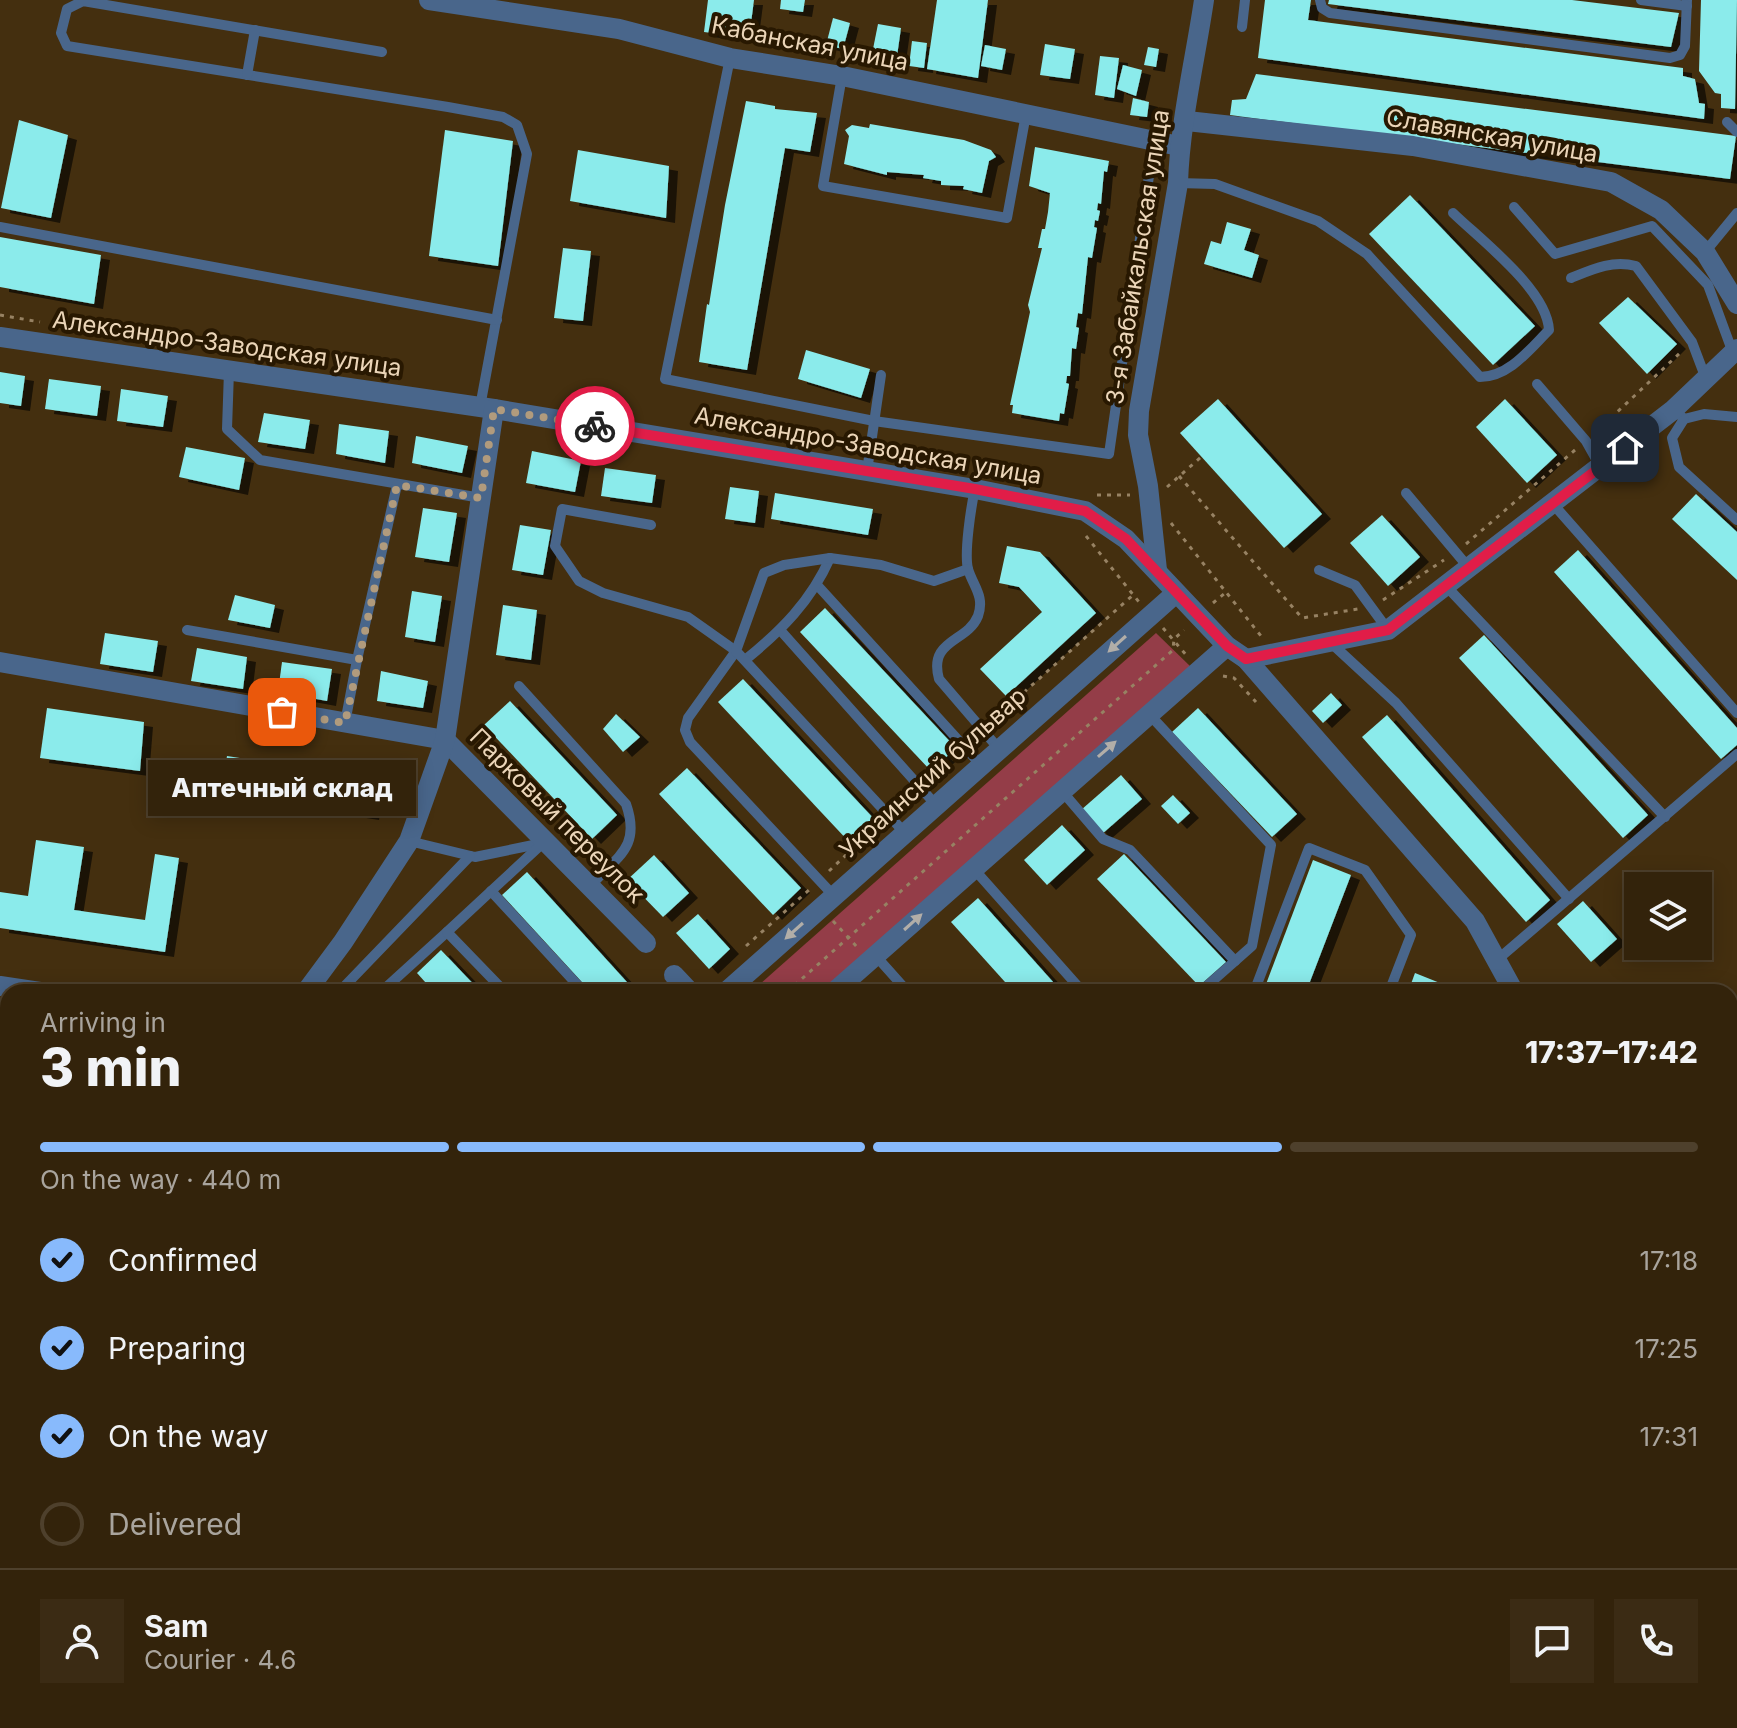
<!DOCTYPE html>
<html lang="en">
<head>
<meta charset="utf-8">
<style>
	:root { --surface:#33230b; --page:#3b2b14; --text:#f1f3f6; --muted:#a9a49d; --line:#4e402c; --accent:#88bafc }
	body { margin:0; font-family:Inter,sans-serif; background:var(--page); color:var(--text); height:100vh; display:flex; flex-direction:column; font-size:30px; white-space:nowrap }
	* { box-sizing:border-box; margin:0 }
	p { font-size:26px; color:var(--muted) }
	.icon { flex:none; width:44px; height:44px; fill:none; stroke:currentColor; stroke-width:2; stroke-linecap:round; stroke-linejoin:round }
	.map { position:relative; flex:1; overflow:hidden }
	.details { position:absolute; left:0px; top:984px; width:1738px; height:744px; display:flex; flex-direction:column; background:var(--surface); border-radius:24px 24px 0 0; box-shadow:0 4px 20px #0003,0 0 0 2px var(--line) }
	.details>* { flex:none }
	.controls { position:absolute; left:1624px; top:872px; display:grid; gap:16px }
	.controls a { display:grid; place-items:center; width:88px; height:88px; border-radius:0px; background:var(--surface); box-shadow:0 4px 20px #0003,0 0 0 2px var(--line); font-size:40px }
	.pin { position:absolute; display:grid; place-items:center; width:68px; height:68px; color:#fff; margin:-34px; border-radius:16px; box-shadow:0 4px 12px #0006 }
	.courier { position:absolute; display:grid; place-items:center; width:80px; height:80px; margin:-40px; border:6px solid #e11d48; border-radius:50%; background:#fff; color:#222; box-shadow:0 2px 10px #0007 }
	.bubble { position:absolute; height:56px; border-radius:0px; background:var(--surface); box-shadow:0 4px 20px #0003,0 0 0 2px var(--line); font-size:26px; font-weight:800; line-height:56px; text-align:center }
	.head em { font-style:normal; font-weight:800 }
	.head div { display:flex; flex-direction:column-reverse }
	.head { display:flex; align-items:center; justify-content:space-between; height:136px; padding:0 40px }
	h1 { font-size:52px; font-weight:800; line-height:60px }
	.bar { display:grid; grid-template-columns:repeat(4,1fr); gap:12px 8px; align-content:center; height:96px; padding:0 40px }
	.bar i { height:10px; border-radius:6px; background:var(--line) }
	.bar .selected { background:var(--accent) }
	.bar p { grid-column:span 4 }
	.line { display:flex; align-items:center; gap:20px; padding:0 40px; border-top:2px solid var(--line) }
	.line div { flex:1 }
	.round { display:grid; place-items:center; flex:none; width:84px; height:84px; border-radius:0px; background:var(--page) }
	ol { padding:0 40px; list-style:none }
	li { display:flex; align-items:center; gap:24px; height:88px }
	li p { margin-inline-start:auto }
	li .icon { padding:8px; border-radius:50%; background:var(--accent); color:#111; stroke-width:4 }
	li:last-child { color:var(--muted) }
	li i { width:44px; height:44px; border:4px solid var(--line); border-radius:50% }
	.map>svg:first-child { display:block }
</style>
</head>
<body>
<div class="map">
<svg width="1737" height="1728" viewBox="0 0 1737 1728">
	<defs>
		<filter id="shadow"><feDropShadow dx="9" dy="5" stdDeviation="0" flood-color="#0009"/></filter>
	</defs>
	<rect width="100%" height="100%" fill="#442f0f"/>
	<polygon fill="#943d48" points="1156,633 1192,668 826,992 751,992"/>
	<g fill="#8bebeb" filter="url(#shadow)">
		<polygon points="708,0 754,0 749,38 704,32"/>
		<polygon points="781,0 805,0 803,12 780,9"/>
		<polygon points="937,0 988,0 978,78 927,69"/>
		<polygon points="1265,0 1311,0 1308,20 1683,68 1683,76 1695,79 1699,103 1705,104 1704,119 1258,58"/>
		<polygon points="1329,0 1572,0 1679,13 1671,47 1328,4"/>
		<polygon points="1701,0 1737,0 1735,109 1721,108 1721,94 1715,93 1699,71"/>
		<polygon points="833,18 850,23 843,49 826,45"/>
		<polygon points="878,24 901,28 896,63 871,59"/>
		<polygon points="912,41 927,43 924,68 909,66"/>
		<polygon points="1045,44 1075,49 1070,79 1040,75"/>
		<polygon points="985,45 1006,49 1002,70 981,66"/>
		<polygon points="1148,47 1159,49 1156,67 1144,65"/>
		<polygon points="1100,56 1119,58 1114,98 1095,95"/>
		<polygon points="1123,65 1142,70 1136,96 1117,89"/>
		<polygon points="1256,74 1736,136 1730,179 1230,115 1232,100 1246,99"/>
		<polygon points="1133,98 1149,102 1147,117 1130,115"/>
		<polygon points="746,101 775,106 775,109 817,113 810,152 785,148 747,370 699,362 707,304 709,305 725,205"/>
		<polygon points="19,120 68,135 51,218 1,208"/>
		<polygon points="870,124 964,140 991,150 996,157 989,161 982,193 963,189 964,186 941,185 941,181 923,178 924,175 887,172 887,175 844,164 849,136 845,130 852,125 869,128"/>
		<polygon points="445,130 513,141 498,266 429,256"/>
		<polygon points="1035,147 1109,161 1107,172 1104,171 1101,204 1098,203 1097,210 1100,211 1098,221 1095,220 1094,227 1097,228 1092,258 1088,257 1082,314 1078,313 1076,327 1079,328 1076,349 1072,348 1070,376 1067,376 1066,383 1069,384 1064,414 1060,413 1059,421 1012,413 1013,405 1010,405 1030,312 1028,305 1042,248 1038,248 1042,229 1045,229 1048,212 1050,193 1029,186"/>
		<polygon points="578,150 669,166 666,218 570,201"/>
		<polygon points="1410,195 1535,326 1493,365 1369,234"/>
		<polygon points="1227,222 1251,229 1244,250 1259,255 1252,278 1204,264 1211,241 1221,244"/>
		<polygon points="0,237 101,255 94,304 0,287"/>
		<polygon points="563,248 591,251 583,321 554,318"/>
		<polygon points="1628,297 1677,344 1647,374 1599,323"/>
		<polygon points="806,350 870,369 861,398 798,379"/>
		<polygon points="0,372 25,376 21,406 0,403"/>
		<polygon points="49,379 101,386 97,416 45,409"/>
		<polygon points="121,389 168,396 163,427 117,421"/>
		<polygon points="1218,399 1322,514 1284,548 1180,433"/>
		<polygon points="1505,399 1557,455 1527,483 1476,427"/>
		<polygon points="264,413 310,420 305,449 258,442"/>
		<polygon points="339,424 389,431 385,463 336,454"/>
		<polygon points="416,436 468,446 462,473 412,463"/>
		<polygon points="186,447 245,458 239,490 179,477"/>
		<polygon points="532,451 581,461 575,492 526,483"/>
		<polygon points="605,468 656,475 652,503 601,496"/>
		<polygon points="730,487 759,491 755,523 725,519"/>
		<polygon points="775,493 873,509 868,535 771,519"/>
		<polygon points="1696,494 1737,532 1737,580 1672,519"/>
		<polygon points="423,508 457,513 449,562 415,557"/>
		<polygon points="1382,515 1420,557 1388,586 1350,543"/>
		<polygon points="520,525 551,530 543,575 512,570"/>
		<polygon points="1007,546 1040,552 1096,613 1006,696 980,669 1042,612 1019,587 999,583"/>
		<polygon points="1578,550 1737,728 1737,745 1721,759 1554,572"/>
		<polygon points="412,591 442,596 435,642 405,637"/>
		<polygon points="235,595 275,605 270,628 228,620"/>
		<polygon points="503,605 537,610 531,660 496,655"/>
		<polygon points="825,608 956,748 931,771 800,632"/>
		<polygon points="105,633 158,641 153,672 100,664"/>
		<polygon points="1484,635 1648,815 1623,838 1459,658"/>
		<polygon points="197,648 247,657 243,689 191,681"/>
		<polygon points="282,662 332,669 327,701 278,692"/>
		<polygon points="381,671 428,681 423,708 377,701"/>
		<polygon points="743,679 876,821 851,844 718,702"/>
		<polygon points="1331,693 1342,705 1323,723 1312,711"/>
		<polygon points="510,701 617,815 592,839 484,725"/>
		<polygon points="47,708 144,722 140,771 40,758"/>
		<polygon points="1198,708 1297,814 1272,837 1172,732"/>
		<polygon points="616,714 640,737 623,752 603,729"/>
		<polygon points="1387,715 1550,900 1526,922 1362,737"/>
		<polygon points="227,756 376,779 370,815 221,792"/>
		<polygon points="687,768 801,888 773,915 659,794"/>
		<polygon points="1121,775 1142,799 1102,834 1081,810"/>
		<polygon points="1173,795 1190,813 1178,824 1161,806"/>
		<polygon points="1062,825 1085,850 1047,885 1024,860"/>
		<polygon points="36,840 84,847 74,910 145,920 155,854 179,858 165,952 0,928 0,892 28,896"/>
		<polygon points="1124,854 1226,962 1199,986 1097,879"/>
		<polygon points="654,855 689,893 663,917 627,880"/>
		<polygon points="1313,860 1351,875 1306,992 1263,992"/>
		<polygon points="527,872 636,992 591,992 502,895"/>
		<polygon points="978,898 1062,992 1014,992 951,922"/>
		<polygon points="1583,901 1617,939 1591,962 1557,924"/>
		<polygon points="698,914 730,949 709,969 676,933"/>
		<polygon points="441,950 481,992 434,992 417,973"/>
		<polygon points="1415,973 1450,987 1448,992 1408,992"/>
		<polygon points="1730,1287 1737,1295 1737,1321 1730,1328"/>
		<polygon points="8,1644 8,1697 0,1693 0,1660"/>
		<polygon points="0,1700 8,1702 7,1728 0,1728"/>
		<polygon points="138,1720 181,1720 180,1728 137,1728"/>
		<polygon points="355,1720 405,1720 403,1728 354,1728"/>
		<polygon points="843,1720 956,1720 947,1728 850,1728"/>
		<polygon points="1095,1720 1116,1720 1123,1728 1086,1728"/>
		<polygon points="1176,1720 1233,1720 1239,1726 1183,1728"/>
		<polygon points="1437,1720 1451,1720 1458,1728 1428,1728"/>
		<polygon points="1549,1720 1600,1720 1607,1728 1556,1728"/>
	</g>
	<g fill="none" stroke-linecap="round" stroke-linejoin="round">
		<g stroke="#978263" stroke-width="3" stroke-dasharray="4 6" stroke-linecap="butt">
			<polyline points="0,315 40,322"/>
			<polyline points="1596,432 1681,352"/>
			<polyline points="1179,476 1302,618 1358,609"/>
			<polyline points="1167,487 1201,457"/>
			<polyline points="1097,495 1130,495"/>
			<polyline points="1171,523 1261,636"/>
			<polyline points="1086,536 1139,602"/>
			<polyline points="1466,544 1575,450"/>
			<polyline points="1383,600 1444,560"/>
			<polyline points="1213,603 1225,593"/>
			<polyline points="1163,628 1187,656"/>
			<polyline points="1223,676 1234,678 1256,702"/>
			<polyline points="994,719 1133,595"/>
			<polyline points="929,779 954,758"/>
			<polyline points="829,871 879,824"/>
			<polyline points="833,921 858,948"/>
			<polyline points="746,946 809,890"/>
			<polyline points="787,992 1173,650 1174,639 1184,630"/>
			<polyline points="0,1030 8,1030"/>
			<polyline points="1730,1061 1737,1055"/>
			<polyline points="1730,1238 1737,1249"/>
			<polyline points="661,1720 667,1728"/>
			<polyline points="776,1720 783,1728"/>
			<polyline points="986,1728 995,1720"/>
			<polyline points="1050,1728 1059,1720"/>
		</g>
		<g stroke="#49668b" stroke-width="10">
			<polyline points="1320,0 1322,8 1330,13 1670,58 1680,55 1685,46 1687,0"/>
			<polyline points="1641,0 1687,6"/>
			<polyline points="1242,27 1245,0"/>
			<polyline points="382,52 83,1 67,9 61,33 67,46 448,107 503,117 517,125 527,154 480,407"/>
			<polyline points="730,58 665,379 874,421 1109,454 1154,141"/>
			<polyline points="247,75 255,30"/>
			<polyline points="842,76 823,186 1007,218 1026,114"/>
			<polyline points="1727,122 1737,132"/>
			<path d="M1178,183L1215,184L1318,221L1367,254L1480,377C1509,377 1530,349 1549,330C1547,290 1482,241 1453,213"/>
			<polyline points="1514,207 1555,254 1652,226 1708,285 1733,353"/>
			<polyline points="0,227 497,320"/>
			<polyline points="1705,252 1737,213"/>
			<path d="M1571,278C1593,269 1612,260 1636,266L1692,342L1706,379"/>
			<polyline points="229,371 227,429 260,460 481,498"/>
			<polyline points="1537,384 1586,441 1600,466"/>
			<polyline points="1681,416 1684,419 1704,414 1737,417"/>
			<polyline points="1684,419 1672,438 1679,467 1737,520"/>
			<polyline points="867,471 881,375"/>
			<path d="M975,489C971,507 964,553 968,569C973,586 985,596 978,616C967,643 928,639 939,679L999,749"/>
			<polyline points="1406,493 1469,568"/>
			<polyline points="1553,504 1737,713"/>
			<polyline points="651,525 562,509 555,546 579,581 603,593 688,617 736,651 688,718 685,730 690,742 834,896"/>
			<polyline points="1319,570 1355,585 1388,630"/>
			<polyline points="818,586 981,765"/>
			<polyline points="1446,586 1665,817"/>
			<polyline points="187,630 357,660 397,485"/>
			<polyline points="781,631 936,805"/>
			<polyline points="1331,643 1396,703 1569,899"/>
			<path d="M745,660C781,631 811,601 830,558"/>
			<path d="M519,686L626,804C641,847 618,856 591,885"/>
			<polyline points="1148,713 1271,845 1252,946 1200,992"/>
			<polyline points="345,723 357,660"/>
			<polyline points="1061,790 1103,839 1130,850 1235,961"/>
			<polyline points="905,833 736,651 764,573 784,565 830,558 881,565 934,581 968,569"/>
			<polyline points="409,841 475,857 543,843"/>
			<polyline points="973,868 1083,992"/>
			<polyline points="491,891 584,992"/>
			<polyline points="875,955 908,992"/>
			<polyline points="1497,960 1737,754"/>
			<polyline points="339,992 470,856"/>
			<polyline points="381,992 447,932"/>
			<polyline points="505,992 447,932 544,842"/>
			<polyline points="1254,992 1309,848 1365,870 1411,935 1389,992"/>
			<polyline points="1730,1377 1737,1384"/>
			<polyline points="1730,1655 1737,1664"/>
			<polyline points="620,1720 626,1728"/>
			<polyline points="1146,1720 1154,1728"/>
			<polyline points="1515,1720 1523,1728"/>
			<polyline points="1629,1720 1637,1728"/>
			<polyline points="113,1728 114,1720"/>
		</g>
		<g stroke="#49668b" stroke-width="20">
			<polyline points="429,0 619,29 730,58 842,76 1179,146"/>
			<polyline points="1187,121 1413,146 1611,182 1661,210 1705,252 1737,304"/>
			<polyline points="0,337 494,409 975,489 1085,511 1126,539 1227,646 1246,659 1475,921 1514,992"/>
			<path d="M1157,570L1148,486L1138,435L1139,411L1178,183C1180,122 1195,61 1204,0"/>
			<polyline points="1246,659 1388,630 1673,410 1737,349"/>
			<polyline points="0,662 445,740 646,943"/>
			<polyline points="674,975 690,992"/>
			<polyline points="0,986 40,992"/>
			<polyline points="306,992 343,942 409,841 445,740 494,409"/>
			<polyline points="726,992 1176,593"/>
			<polyline points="834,992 1227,646"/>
			<polyline points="1730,1093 1737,1086"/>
			<polyline points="1730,1195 1737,1202"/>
			<polyline points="429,1728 431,1720"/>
			<polyline points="1020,1728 1029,1720"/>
		</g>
		<g stroke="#5995e2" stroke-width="20">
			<polyline points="0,1060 8,1062"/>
			<polyline points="0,1101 8,1102"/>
			<polyline points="693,1720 699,1728"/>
			<polyline points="748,1720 754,1728"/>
		</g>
	</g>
	<defs><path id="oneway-solid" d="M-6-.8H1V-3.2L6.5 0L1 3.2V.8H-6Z" transform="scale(2)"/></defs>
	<g fill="#b2aea8">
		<use href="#oneway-solid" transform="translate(1117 644) rotate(138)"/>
		<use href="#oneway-solid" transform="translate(1107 749) rotate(-41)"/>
		<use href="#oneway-solid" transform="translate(913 922) rotate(-42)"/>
		<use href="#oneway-solid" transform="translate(794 931) rotate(138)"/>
	</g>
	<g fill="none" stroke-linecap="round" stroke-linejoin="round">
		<polyline stroke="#b19b7d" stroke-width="8" stroke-dasharray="0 14.4" points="282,712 345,723 397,485 481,498 494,409 595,426"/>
		<polyline stroke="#e11d48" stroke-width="10" points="595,426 975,489 1085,511 1126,539 1227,646 1246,659 1388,630 1625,448"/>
	</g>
	<g text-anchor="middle" stroke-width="8" stroke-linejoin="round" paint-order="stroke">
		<g font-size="24" fill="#ebd5b8" stroke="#281801">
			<text transform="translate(810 44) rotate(11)" y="8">Кабанская улица</text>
			<text transform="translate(1492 136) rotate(10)" y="8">Славянская улица</text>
			<text transform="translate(1138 257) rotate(-81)" y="8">3-я Забайкальская улица</text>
			<text transform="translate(227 344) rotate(8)" y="8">Александро-Заводская улица</text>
			<text transform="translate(868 446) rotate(10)" y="8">Александро-Заводская улица</text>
			<text transform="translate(933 773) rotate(-42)" y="8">Украинский бульвар</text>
			<text transform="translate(557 816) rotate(45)" y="8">Парковый переулок</text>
		</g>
	</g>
</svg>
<div class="controls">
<a><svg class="icon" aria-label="layers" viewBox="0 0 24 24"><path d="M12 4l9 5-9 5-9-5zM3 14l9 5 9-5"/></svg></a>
</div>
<div class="pin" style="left:282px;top:712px;background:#ea580c"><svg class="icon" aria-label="bag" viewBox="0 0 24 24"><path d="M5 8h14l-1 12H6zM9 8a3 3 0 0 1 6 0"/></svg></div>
<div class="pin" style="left:1625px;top:448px;background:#1f2937"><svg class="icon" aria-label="home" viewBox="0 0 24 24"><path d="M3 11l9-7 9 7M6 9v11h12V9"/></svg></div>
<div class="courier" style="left:595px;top:426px"><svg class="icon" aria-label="bike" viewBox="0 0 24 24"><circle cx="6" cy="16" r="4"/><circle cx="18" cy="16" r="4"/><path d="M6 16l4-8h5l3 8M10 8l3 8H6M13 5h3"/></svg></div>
<div class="bubble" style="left:148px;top:760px;width:268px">Аптечный склад</div>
<section class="details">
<div class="head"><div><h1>3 min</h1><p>Arriving in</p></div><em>17:37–17:42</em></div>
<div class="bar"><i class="selected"></i><i class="selected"></i><i class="selected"></i><i></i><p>On the way · 440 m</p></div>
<ol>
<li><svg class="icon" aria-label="check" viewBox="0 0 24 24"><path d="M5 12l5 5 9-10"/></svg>Confirmed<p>17:18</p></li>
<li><svg class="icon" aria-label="check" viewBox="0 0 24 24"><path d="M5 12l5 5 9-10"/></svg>Preparing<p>17:25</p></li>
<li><svg class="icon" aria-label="check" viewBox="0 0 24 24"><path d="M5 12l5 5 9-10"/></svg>On the way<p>17:31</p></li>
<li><i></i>Delivered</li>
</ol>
<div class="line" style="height:144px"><a class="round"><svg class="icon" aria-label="person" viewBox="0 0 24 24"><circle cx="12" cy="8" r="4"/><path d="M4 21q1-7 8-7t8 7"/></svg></a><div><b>Sam</b><p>Courier · 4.6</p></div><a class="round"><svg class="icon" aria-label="chat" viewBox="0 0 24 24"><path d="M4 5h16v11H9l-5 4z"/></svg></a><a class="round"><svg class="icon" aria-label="phone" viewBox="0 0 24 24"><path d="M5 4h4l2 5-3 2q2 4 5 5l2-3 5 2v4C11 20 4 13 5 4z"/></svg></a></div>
</section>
</div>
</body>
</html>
